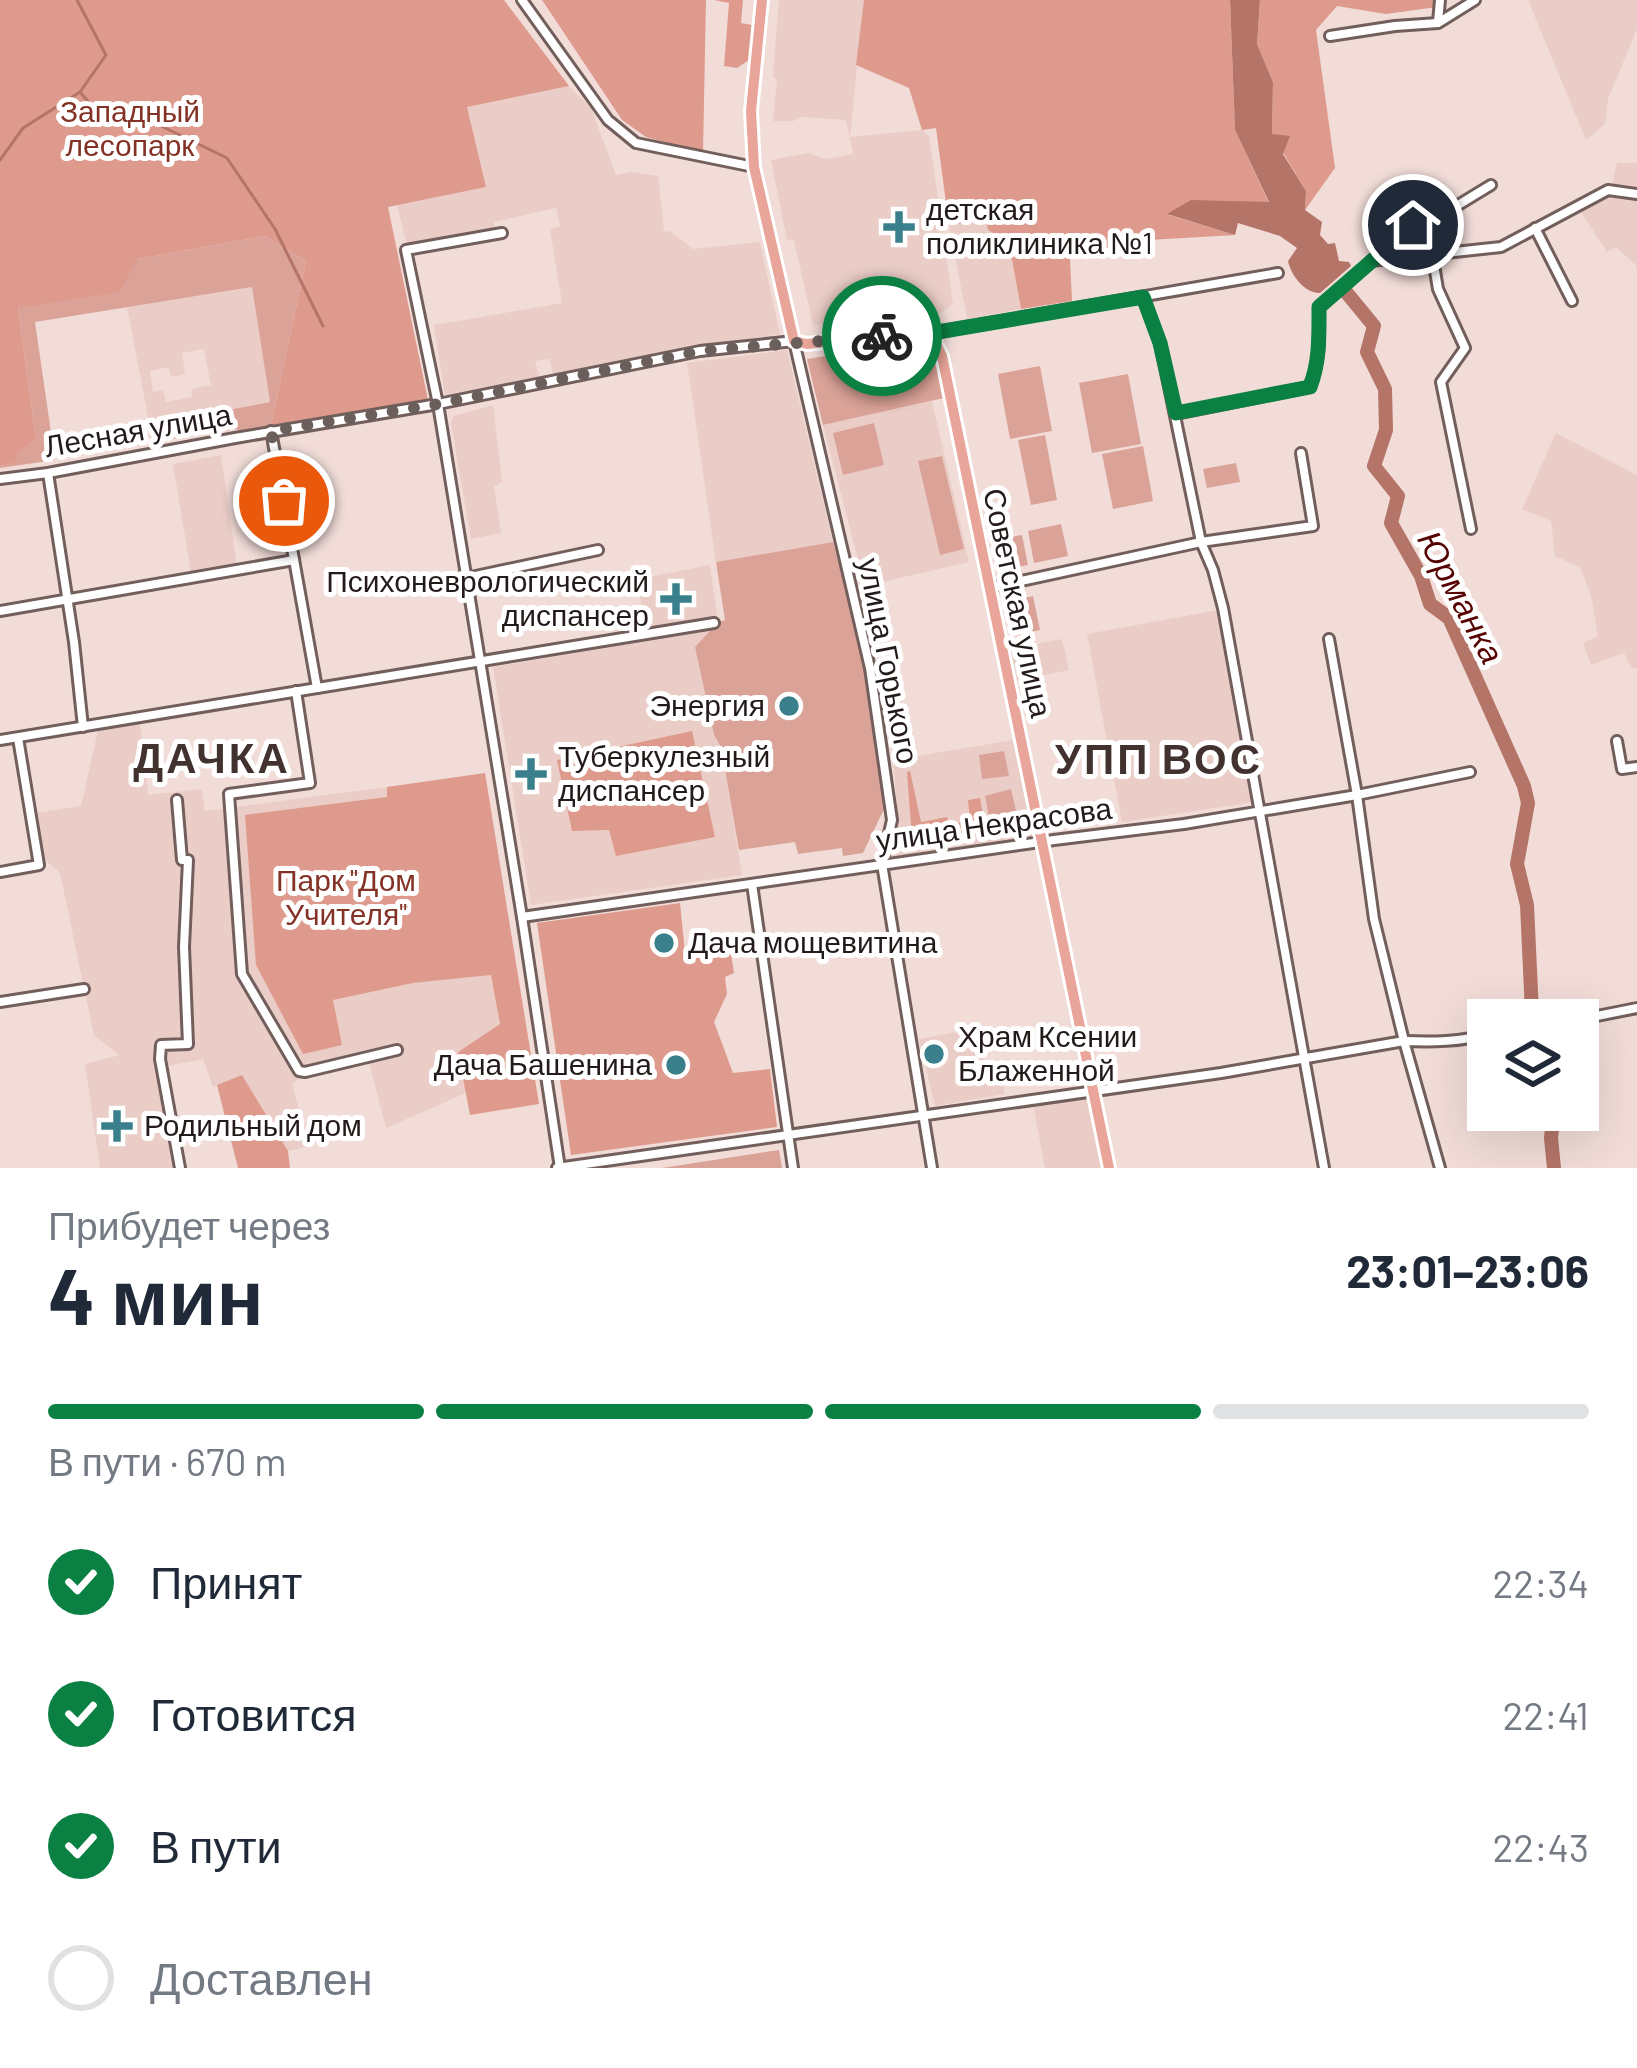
<!DOCTYPE html>
<html lang="ru">
<head>
<meta charset="utf-8">
<style>
	:root { --surface:#fff; --page:#f2f2f3; --text:#1f2937; --muted:#747a83; --line:#e0e1e3; --accent:#0b8043 }
	body { margin:0; font-family:Barlow,sans-serif; background:var(--page); color:var(--text); height:100vh; display:flex; flex-direction:column; font-size:45px; white-space:nowrap }
	* { box-sizing:border-box; margin:0 }
	p { font-size:39px; color:var(--muted) }
	.icon { flex:none; width:66px; height:66px; fill:none; stroke:currentColor; stroke-width:2; stroke-linecap:round; stroke-linejoin:round }
	.map { position:relative; height:1168px; overflow:hidden }
	.panel { display:flex; flex-direction:column; background:var(--surface); flex:1 }
	.panel>* { flex:none }
	.controls { position:absolute; left:1467px; top:999px; display:grid; gap:24px }
	.controls a { display:grid; place-items:center; width:132px; height:132px; border-radius:0px; background:var(--surface); box-shadow:0 12px 48px #0002; font-size:60px }
	.pin { position:absolute; display:grid; place-items:center; width:102px; height:102px; color:#fff; margin:-51px; border:6px solid #fff; border-radius:50%; box-shadow:0 3px 12px #0007 }
	.courier { position:absolute; display:grid; place-items:center; width:120px; height:120px; margin:-60px; border:9px solid #0b8043; border-radius:50%; background:#fff; color:#222; box-shadow:0 3px 15px #0007 }
	.summary em { font-style:normal; font-weight:700 }
	.summary div { display:flex; flex-direction:column-reverse }
	.summary { display:flex; align-items:center; justify-content:space-between; height:204px; padding:0 48px }
	h1 { font-size:78px; font-weight:700; line-height:90px }
	.bar { display:grid; grid-template-columns:repeat(4,1fr); gap:18px 12px; align-content:center; height:144px; padding:0 48px }
	.bar i { height:15px; border-radius:9px; background:var(--line) }
	.bar .current { background:var(--accent) }
	.bar p { grid-column:span 4 }
	ol { padding:0 48px; list-style:none }
	li { display:flex; align-items:center; gap:36px; height:132px }
	li p { margin-inline-start:auto }
	li .icon { padding:12px; border-radius:50%; background:var(--accent); color:#fff; stroke-width:4 }
	li:last-child { color:var(--muted) }
	li i { width:66px; height:66px; border:6px solid var(--line); border-radius:50% }
	.map>svg:first-child { display:block }
</style>
</head>
<body>
<div class="map">
<svg width="1637" height="1168" viewBox="0 0 1637 1168">
	<rect width="100%" height="100%" fill="#f1dcd8"/>
	<g fill="#ebcdc7" fill-rule="evenodd">
		<polygon points="779,0 864,0 850,137 922,130 929,136 953,304 941,313 813,325 794,240 787,240 771,160 808,153 825,159 853,154 846,120 803,117 793,121 773,121 777,79 773,76"/>
		<polygon points="1528,0 1637,0 1637,29 1608,99 1605,124 1586,140"/>
		<polygon points="569,86 591,108 616,175 631,172 658,176 664,232 670,231 693,249 760,242 780,334 662,353 553,375 550,359 535,361 539,378 445,395 434,325 562,303 550,229 560,226 556,208 494,222 495,229 407,245 397,205 485,187 467,107"/>
		<polygon points="1617,163 1637,163 1637,266 1616,247 1607,252 1581,212 1610,196"/>
		<polygon points="986,221 988,230 1009,243 1021,309 967,319 949,225"/>
		<path d="M253,287L270,402L159,423L162,441L153,443L127,307ZM204,349L211,385L192,389V397L166,402L163,390L153,392L150,371L169,367L171,377L185,374L182,353Z"/>
		<polygon points="787,350 833,542 716,562 687,363"/>
		<polygon points="932,401 969,562 865,586 823,425"/>
		<polygon points="493,405 502,482 494,487 501,533 471,539 451,424 453,416"/>
		<polygon points="1556,433 1637,475 1637,668 1632,669 1624,653 1591,665 1583,643 1598,636 1591,595 1580,567 1555,556 1551,521 1522,509"/>
		<polygon points="221,455 237,566 191,572 173,464"/>
		<polygon points="710,565 718,622 695,647 714,735 721,747 742,875 531,905 493,667 644,641 639,579"/>
		<polygon points="1218,610 1255,802 1122,822 1087,634"/>
		<polygon points="1062,639 1069,670 1016,681 1009,649"/>
		<polygon points="140,724 148,795 202,789 205,811 387,787 388,797 332,1000 413,983 491,975 500,1024 458,1052 466,1093 386,1128 369,1062 300,1079 292,1084 309,1146 288,1151 242,1075 213,1087 203,1059 158,1068 175,1168 100,1168 85,1064 120,1055 94,1036 60,873 42,857 36,813 81,806 98,730"/>
		<polygon points="1014,740 1032,838 891,858 898,815 893,760"/>
		<polygon points="978,1028 985,1066 999,1065 1005,1094 935,1106 919,1039"/>
		<polygon points="1089,1094 1104,1168 1045,1168 1033,1104"/>
	</g>
	<g fill="#dba398">
		<polygon points="265,236 306,261 271,425 239,432 237,429 225,431 218,426 203,429 201,433 162,441 158,423 270,402 252,287 35,322 55,460 0,468 0,466 16,463 15,454 36,440 18,308 138,259"/>
		<path d="M912,342C941,349 939,373 944,398L823,425L807,359Z"/>
		<polygon points="1040,366 1052,431 1010,439 998,374"/>
		<polygon points="1128,374 1141,444 1092,453 1079,383"/>
		<polygon points="874,423 884,465 843,475 833,433"/>
		<polygon points="1045,435 1057,500 1031,505 1018,440"/>
		<polygon points="1143,446 1153,501 1113,509 1102,454"/>
		<polygon points="942,456 964,549 940,555 918,461"/>
		<polygon points="1236,463 1240,482 1207,488 1203,469"/>
		<polygon points="1061,524 1068,556 1034,563 1028,531"/>
		<polygon points="1022,535 1028,565 1001,570 995,540"/>
		<polygon points="833,542 860,640 886,805 863,853 843,856 842,848 798,854 795,842 739,850 721,747 714,735 695,647 718,622 725,620 716,562"/>
		<polygon points="1033,596 1040,630 1015,635 1008,601"/>
		<polygon points="1004,751 1009,776 982,779 979,755"/>
		<polygon points="1011,789 1020,829 992,833 985,796"/>
		<polygon points="779,1150 782,1168 662,1168"/>
	</g>
	<g fill="#de9a8d">
		<polygon points="0,0 504,0 569,86 467,107 486,187 388,207 428,400 271,425 306,261 265,236 138,259 119,292 18,308 36,440 16,454 17,463 0,466"/>
		<polygon points="542,0 706,0 703,152 646,137 622,120"/>
		<polygon points="714,0 743,0 741,23 752,25 749,60 737,68 724,66 729,3"/>
		<polygon points="864,0 1230,0 1235,130 1269,203 1169,215 1235,235 1132,241 1070,259 1072,301 1021,309 1009,243 988,230 986,221 949,225 936,128 922,130 909,88 856,65"/>
		<polygon points="1260,0 1438,0 1437,7 1386,14 1337,6 1316,30 1335,168 1305,210 1306,191 1272,134 1273,82 1257,44"/>
		<polygon points="692,731 715,837 616,856 609,830 572,831 557,760"/>
		<polygon points="910,771 921,822 947,817 950,825 970,820 968,800 980,798 986,832 906,844 911,825 907,772"/>
		<polygon points="485,773 539,1104 470,1115 458,1052 500,1024 491,975 413,983 333,1000 342,1045 303,1054 256,965 245,815 387,797 387,787"/>
		<polygon points="680,903 685,953 730,947 734,973 725,977 727,994 714,1022 733,1073 770,1069 777,1127 571,1155 537,923"/>
		<polygon points="242,1075 288,1151 290,1168 238,1168 217,1085"/>
	</g>
	<path fill="#b57468" d="M1230,0H1260L1257,44L1273,82L1272,134L1290,136L1283,154L1306,191L1305,210L1322,222L1320,235L1328,244L1335,243L1339,261L1349,262L1351,266L1320,293C1304,293 1291,275 1288,261L1297,248L1280,236L1238,223L1235,235L1167,214L1191,200L1269,202L1235,130Z"/>
	<g fill="none" stroke-linecap="round" stroke-linejoin="round">
		<g stroke="#b57468" stroke-width="3">
			<polyline points="80,92 98,113 153,122 227,158 275,229 323,326"/>
			<polyline points="0,160 23,128 80,92 106,55 77,0"/>
		</g>
		<g stroke="#b57468" stroke-width="14">
			<polyline points="1346,292 1374,326 1367,352 1385,389 1386,430 1374,466 1398,496 1391,523 1421,576 1430,604 1449,618 1524,786 1528,803 1517,864 1527,905 1532,1013"/>
			<polyline points="1554,1110 1551,1138 1554,1168"/>
		</g>
		<defs>
			<g id="minor">
				<polyline points="522,0 608,120 636,143 754,167"/>
				<polyline points="1438,22 1440,0"/>
				<polyline points="1330,36 1395,26 1438,23 1475,0"/>
				<polyline points="1535,228 1572,301"/>
				<polyline points="502,233 406,250 438,404 522,917 560,1168"/>
				<polyline points="1432,253 1438,289 1465,348 1441,382 1471,529"/>
				<polyline points="1371,261 1501,247 1608,190 1637,194"/>
				<polyline points="1143,297 1160,343 1201,542 1213,570 1223,608 1324,1168"/>
				<polyline points="926,334 1278,273"/>
				<path d="M1176,414L1309,387C1321,361 1319,335 1319,307L1413,225L1445,213L1491,185"/>
				<polyline points="271,431 317,688"/>
				<polyline points="48,473 74,642 83,727"/>
				<polyline points="0,479 48,473 235,438 438,404 700,351 794,341 870,668 892,820 882,864 932,1168"/>
				<polyline points="466,578 598,550"/>
				<polyline points="989,588 1201,542 1313,526 1301,453"/>
				<polyline points="0,611 294,560"/>
				<polyline points="1329,639 1357,795 1374,919 1404,1041 1440,1168"/>
				<polyline points="296,691 310,783 229,794 242,974 299,1071 305,1072 397,1050"/>
				<polyline points="0,740 714,623"/>
				<polyline points="1617,741 1622,769 1637,767"/>
				<polyline points="177,800 182,860 188,860 184,947 188,1044 161,1045 160,1059 180,1168"/>
				<polyline points="0,872 39,865 18,738"/>
				<polyline points="752,884 793,1168"/>
				<polyline points="522,917 1054,840 1184,824 1357,795 1470,772"/>
				<polyline points="0,1002 84,989"/>
				<polyline points="1577,1020 1637,1008"/>
				<path d="M557,1168L1221,1073L1404,1041C1432,1042 1461,1042 1488,1034"/>
			</g>
			<polyline id="major" points="762,0 751,111 754,167 794,341 807,344 922,332 936,344 942,356 1109,1168"/>
		</defs>
		<use href="#minor" stroke="#725f5c" stroke-width="14"/>
		<use href="#major" stroke="#fff" stroke-width="16"/>
		<use href="#minor" stroke="#fff" stroke-width="8"/>
		<use href="#major" stroke="#e9a599" stroke-width="10"/>
	</g>
	<g fill="none" stroke-linecap="round" stroke-linejoin="round">
		<polyline stroke="#6b5f5c" stroke-width="12" stroke-dasharray="0 21.6" points="284,501 271,431 438,404 700,351 882,336"/>
		<path stroke="#0b8043" stroke-width="15" d="M882,336L926,334L1143,297L1160,343L1176,413L1310,387C1320,361 1319,335 1319,307L1413,225"/>
	</g>
	<g fill="#3a808c" stroke="#fff" stroke-width="4.5">
		<path d="M893 209h12v12h12v12h-12v12h-12v-12h-12v-12h12z"/>
		<path d="M670 581h12v12h12v12h-12v12h-12v-12h-12v-12h12z"/>
		<circle cx="789" cy="706" r="12"/>
		<path d="M525 756h12v12h12v12h-12v12h-12v-12h-12v-12h12z"/>
		<circle cx="664" cy="943" r="12"/>
		<circle cx="934" cy="1054" r="12"/>
		<circle cx="676" cy="1065" r="12"/>
		<path d="M111 1108h12v12h12v12h-12v12h-12v-12h-12v-12h12z"/>
	</g>
	<g text-anchor="middle" stroke-width="10" stroke-linejoin="round" paint-order="stroke">
		<g font-size="30" fill="#833225" stroke="#fff">
			<text x="130" y="122">Западный<tspan x="130" dy="34">лесопарк</tspan></text>
			<text x="346" y="891">Парк "Дом<tspan x="346" dy="34">Учителя"</tspan></text>
		</g>
		<g font-size="30" fill="#231b1a" stroke="#fff" text-anchor="start">
			<text x="926" y="220">детская<tspan x="926" dy="34">поликлиника №1</tspan></text>
			<text x="649" y="592" text-anchor="end">Психоневрологический<tspan x="649" dy="34">диспансер</tspan></text>
			<text x="765" y="716" text-anchor="end">Энергия</text>
			<text x="558" y="767">Туберкулезный<tspan x="558" dy="34">диспансер</tspan></text>
			<text x="688" y="953">Дача мощевитина</text>
			<text x="958" y="1047">Храм Ксении<tspan x="958" dy="34">Блаженной</tspan></text>
			<text x="652" y="1075" text-anchor="end">Дача Башенина</text>
			<text x="144" y="1136">Родильный дом</text>
		</g>
		<g font-size="30" fill="#231b1a" stroke="#fff">
			<text transform="translate(138 431) rotate(-10)" y="10">Лесная улица</text>
			<text transform="translate(1017 603) rotate(78)" y="10">Советская улица</text>
			<text transform="translate(888 661) rotate(79)" y="10">улица Горького</text>
			<text transform="translate(994 825) rotate(-8)" y="10">улица Некрасова</text>
		</g>
		<g font-size="33" font-style="italic" fill="#550200" stroke="#fff">
			<text transform="translate(1461 597) rotate(62)" y="12">Юрманка</text>
		</g>
		<g font-size="42" font-weight="bold" letter-spacing="3" fill="#42322f" stroke="#fff">
			<text x="212" y="773">ДАЧКА</text>
			<text x="1159" y="774">УПП ВОС</text>
		</g>
	</g>
</svg>
<div class="controls">
<a><svg class="icon" aria-label="layers" viewBox="0 0 24 24"><path d="M12 4l9 5-9 5-9-5zM3 14l9 5 9-5"/></svg></a>
</div>
<div class="pin" style="left:284px;top:501px;background:#ea580c"><svg class="icon" aria-label="bag" viewBox="0 0 24 24"><path d="M5 8h14l-1 12H6zM9 8a3 3 0 0 1 6 0"/></svg></div>
<div class="pin" style="left:1413px;top:225px;background:#1f2937"><svg class="icon" aria-label="home" viewBox="0 0 24 24"><path d="M3 11l9-7 9 7M6 9v11h12V9"/></svg></div>
<div class="courier" style="left:882px;top:336px"><svg class="icon" aria-label="bike" viewBox="0 0 24 24"><circle cx="6" cy="16" r="4"/><circle cx="18" cy="16" r="4"/><path d="M6 16l4-8h5l3 8M10 8l3 8H6M13 5h3"/></svg></div>
</div>
<section class="panel">
<div class="summary"><div><h1>4 мин</h1><p>Прибудет через</p></div><em>23:01–23:06</em></div>
<div class="bar"><i class="current"></i><i class="current"></i><i class="current"></i><i></i><p>В пути · 670 m</p></div>
<ol>
<li><svg class="icon" aria-label="check" viewBox="0 0 24 24"><path d="M5 12l5 5 9-10"/></svg>Принят<p>22:34</p></li>
<li><svg class="icon" aria-label="check" viewBox="0 0 24 24"><path d="M5 12l5 5 9-10"/></svg>Готовится<p>22:41</p></li>
<li><svg class="icon" aria-label="check" viewBox="0 0 24 24"><path d="M5 12l5 5 9-10"/></svg>В пути<p>22:43</p></li>
<li><i></i>Доставлен</li>
</ol>
</section>
</body>
</html>
